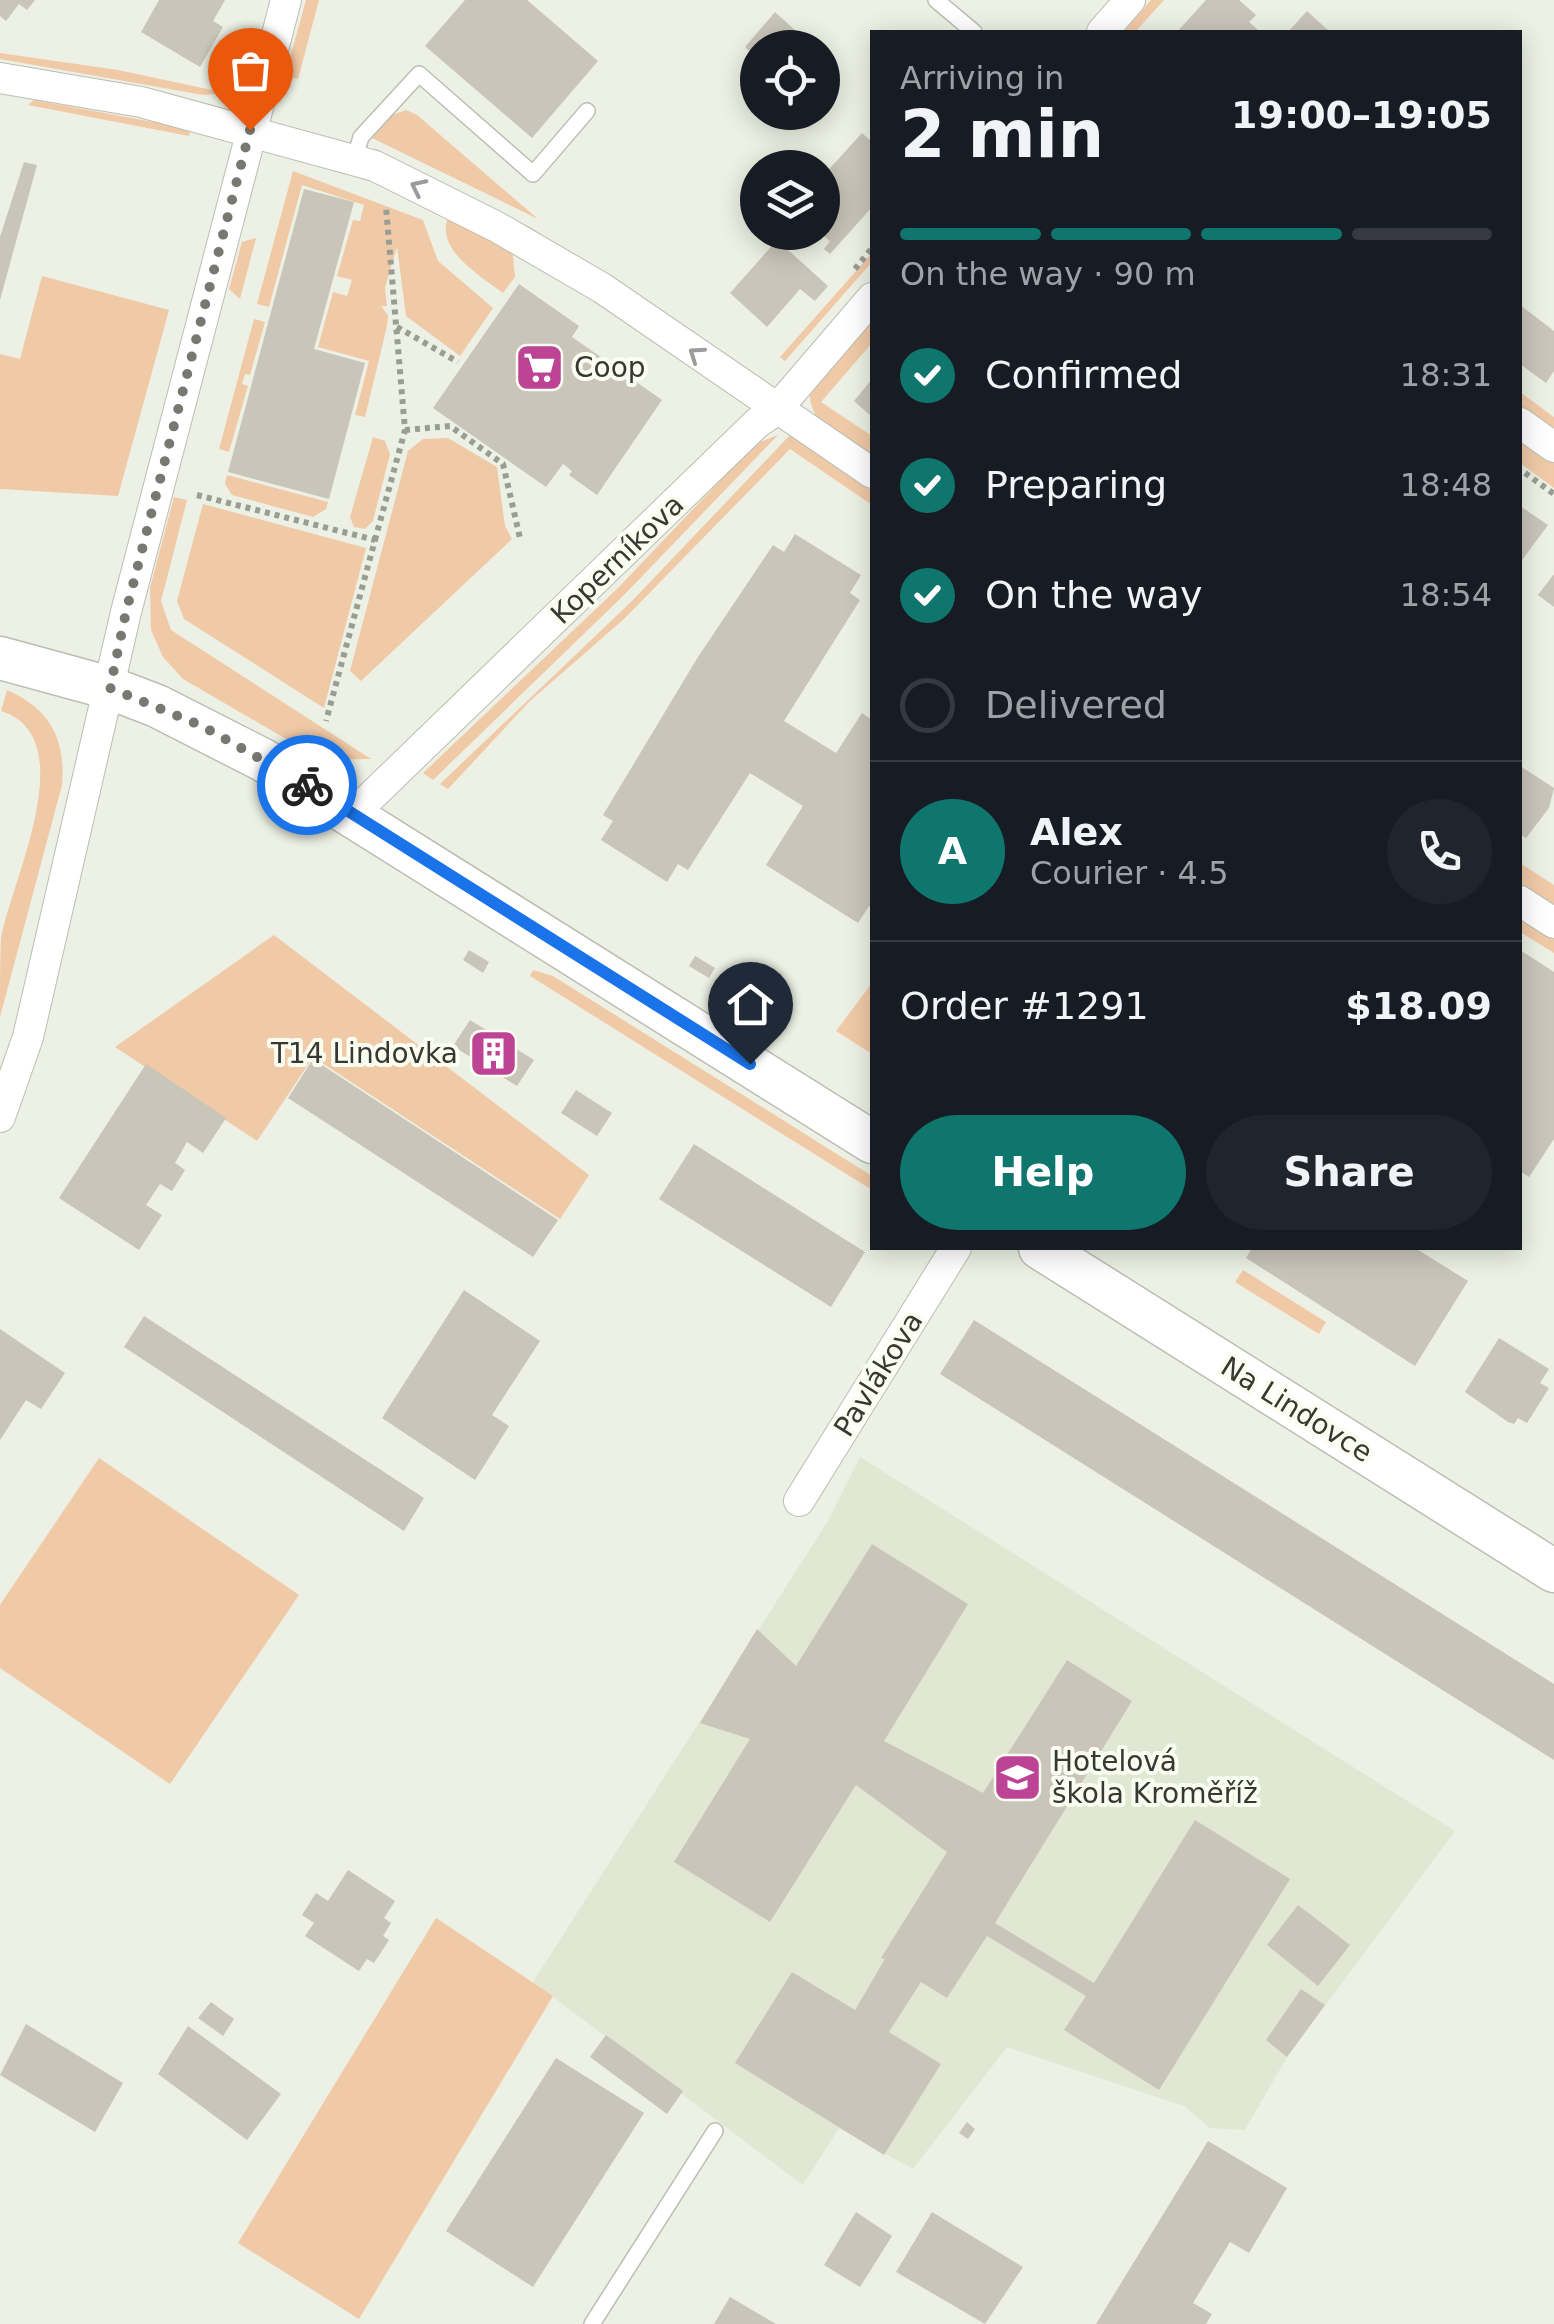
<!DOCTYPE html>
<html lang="en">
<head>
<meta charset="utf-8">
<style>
	:root { --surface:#171b24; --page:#20242c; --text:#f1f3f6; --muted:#9ea1a6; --line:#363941; --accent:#0f766e }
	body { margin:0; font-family:"DejaVu Sans",sans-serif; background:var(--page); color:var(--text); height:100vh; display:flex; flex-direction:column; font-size:38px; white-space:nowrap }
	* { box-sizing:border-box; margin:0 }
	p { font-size:32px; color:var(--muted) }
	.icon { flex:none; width:55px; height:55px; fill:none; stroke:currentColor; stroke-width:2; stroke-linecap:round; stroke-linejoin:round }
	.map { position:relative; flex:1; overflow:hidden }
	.panel { position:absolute; left:870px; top:30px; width:652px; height:1220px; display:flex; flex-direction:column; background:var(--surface); border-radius:0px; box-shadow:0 5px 25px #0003 }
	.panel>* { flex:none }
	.buttons { position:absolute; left:740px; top:30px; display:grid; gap:20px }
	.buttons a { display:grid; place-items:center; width:100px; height:100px; border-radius:50%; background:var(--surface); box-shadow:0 5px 25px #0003; font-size:50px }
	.pin { position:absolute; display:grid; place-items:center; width:85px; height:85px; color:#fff; margin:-102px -42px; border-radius:50% 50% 50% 0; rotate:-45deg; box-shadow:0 0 10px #0007 }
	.pin .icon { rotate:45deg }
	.courier { position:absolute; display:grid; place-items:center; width:100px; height:100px; margin:-50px; border:8px solid #1a73e8; border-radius:50%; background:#fff; color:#222; box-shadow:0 2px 12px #0007 }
	.head em { font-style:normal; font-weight:700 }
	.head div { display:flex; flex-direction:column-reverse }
	.head { display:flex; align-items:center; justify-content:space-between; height:170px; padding:0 30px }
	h1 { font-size:65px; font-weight:700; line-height:75px }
	.bar { display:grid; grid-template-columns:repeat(4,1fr); gap:15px 10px; align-content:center; height:120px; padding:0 30px }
	.bar i { height:12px; border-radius:8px; background:var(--line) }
	.bar .on { background:var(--accent) }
	.bar p { grid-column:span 4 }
	.line { display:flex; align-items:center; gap:25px; padding:0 30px; border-top:2px solid var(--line) }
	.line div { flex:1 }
	.round { display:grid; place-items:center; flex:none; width:105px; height:105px; border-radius:52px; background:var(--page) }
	ol { padding:0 30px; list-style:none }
	li { display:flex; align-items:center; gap:30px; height:110px }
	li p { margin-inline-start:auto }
	li .icon { padding:10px; border-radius:50%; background:var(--accent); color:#fff; stroke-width:4 }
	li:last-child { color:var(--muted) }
	li i { width:55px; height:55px; border:5px solid var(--line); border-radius:50% }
	.action { display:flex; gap:20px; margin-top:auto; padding:20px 30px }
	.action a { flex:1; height:115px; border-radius:60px; background:var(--accent); color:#fff; font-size:40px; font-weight:700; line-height:115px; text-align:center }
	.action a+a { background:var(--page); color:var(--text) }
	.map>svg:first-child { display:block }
</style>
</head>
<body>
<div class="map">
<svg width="1554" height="2324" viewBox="0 0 1554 2324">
	<rect width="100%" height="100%" fill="#edf0e4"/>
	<polygon fill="#e2e7d3" points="860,1457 1455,1831 1287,2057 1245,2130 1210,2128 1184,2106 1007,2047 913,2169 839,2128 803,2185 533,1982 828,1521"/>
	<g fill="#f0caa7">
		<polygon points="306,0 319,0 298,79 285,76"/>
		<polygon points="1151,0 1164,0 1135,32 1123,32"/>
		<polygon points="0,53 118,70 226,93 203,95 0,59"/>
		<polygon points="34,100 191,129 189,136 28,105"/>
		<polygon points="406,110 417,115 538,219 372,138 390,116"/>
		<polygon points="374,148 532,228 749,371 747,374 382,159"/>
		<polygon points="293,171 423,220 438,261 493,308 460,356 406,316 397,247 385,288 387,306 381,306 388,315 387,326 365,417 355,415 369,361 318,347 333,292 347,296 352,280 337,276 353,220 360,221 364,205 302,185 269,307 257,304"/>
		<path d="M448,218L512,248L515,277L503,293C481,276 435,250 448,218Z"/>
		<polygon points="256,238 240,299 229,289 242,242"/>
		<polygon points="872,253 872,262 785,361 780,357"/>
		<polygon points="42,276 169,310 118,496 0,489 0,354 20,359"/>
		<path d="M872,315V343L821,402L872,436V459C845,441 807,427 810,389Z"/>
		<polygon points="254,319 265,322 250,375 245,374 242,384 248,386 229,452 219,449"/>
		<polygon points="1520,392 1554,417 1554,437 1520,412"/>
		<polygon points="778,435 625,594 433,780 423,773 618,588 755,444"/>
		<polygon points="790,435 805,439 872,484 872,505 790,449 624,619 530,701 448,789 440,784 633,600"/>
		<polygon points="373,437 385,441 390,454 373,521 365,529 354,527 350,517"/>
		<polygon points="448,438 497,467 505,526 512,539 361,681 350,671 408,451 423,439"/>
		<polygon points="1520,438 1554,463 1554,488 1520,463"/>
		<polygon points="227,475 328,502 326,509 313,517 232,495 225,484"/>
		<polygon points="174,497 187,500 161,601 171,630 371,759 322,760 183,679 163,657 151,630 150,588"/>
		<polygon points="203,504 366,548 324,708 184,619 177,601"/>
		<path d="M7,690C50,709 66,739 62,785L0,1017C0,991 0,963 1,938C11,882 84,737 1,711Z"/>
		<polygon points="1520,863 1554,885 1554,909 1520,887"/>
		<polygon points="1520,913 1554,935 1554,953 1520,932"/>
		<polygon points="274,935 589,1175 560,1219 313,1057 257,1141 115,1047"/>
		<polygon points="533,970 553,976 872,1176 872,1190 530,976"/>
		<polygon points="872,983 872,1054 836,1031"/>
		<polygon points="1243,1270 1326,1322 1319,1334 1235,1282"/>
		<polygon points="99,1458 299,1595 170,1784 0,1668 0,1605"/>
		<polygon points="436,1918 553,1996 359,2319 238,2243"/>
	</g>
	<g fill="#c9c5b9">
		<polygon points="0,0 35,0 27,10 19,4 6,21 0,16"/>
		<polygon points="159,0 225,0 213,21 223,27 200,67 141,32"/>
		<polygon points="465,0 527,0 598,61 532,138 425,46"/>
		<polygon points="1206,0 1239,0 1256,15 1249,22 1258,30 1177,32"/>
		<polygon points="1307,11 1330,32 1288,32"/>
		<polygon points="775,12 797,32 783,48 758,48 758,58 745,47"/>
		<polygon points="862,133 872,142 872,207 830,254 824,249 830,241 822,235 822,177"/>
		<polygon points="24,162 37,165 0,300 0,237"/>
		<polygon points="304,189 354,202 314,349 365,363 329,499 228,472"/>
		<polygon points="777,240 828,286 815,301 800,289 767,327 730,293"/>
		<polygon points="519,284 579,326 572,337 662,400 597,495 569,475 572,471 563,464 546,487 433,408"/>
		<polygon points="1520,305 1554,331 1554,371 1546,383 1520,364"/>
		<polygon points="872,379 872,417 854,401"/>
		<polygon points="1520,506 1548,525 1520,563"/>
		<polygon points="795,534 861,575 850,593 860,600 784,721 836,753 862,713 872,720 872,908 869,906 858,923 766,865 803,806 750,773 688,870 678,864 667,882 601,840 613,821 603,815 698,657 773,545 784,552"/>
		<polygon points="1554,574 1554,607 1538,595"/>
		<polygon points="1520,766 1554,788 1549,808 1526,838 1520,834"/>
		<polygon points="469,950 489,962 483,973 463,960"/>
		<polygon points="1520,950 1554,972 1554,1139 1529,1177 1520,1171"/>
		<polygon points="695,956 715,968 709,978 689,966"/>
		<polygon points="470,1020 534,1060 517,1086 453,1046"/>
		<polygon points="313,1059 558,1220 533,1257 288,1098"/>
		<polygon points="146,1064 226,1118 203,1153 187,1142 175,1163 185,1170 172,1191 160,1184 146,1205 162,1215 139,1250 59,1198"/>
		<polygon points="576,1090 612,1113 597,1136 561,1113"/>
		<polygon points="694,1144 865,1252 831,1307 659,1199"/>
		<polygon points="1252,1248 1415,1248 1468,1281 1415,1366 1246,1258"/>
		<polygon points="464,1290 540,1341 492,1415 509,1426 475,1480 382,1418"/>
		<polygon points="144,1316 424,1498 404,1531 124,1347"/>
		<polygon points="974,1320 1554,1684 1554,1760 940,1374"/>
		<polygon points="0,1329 65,1373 41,1409 26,1400 0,1440"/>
		<polygon points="1499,1338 1549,1369 1540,1383 1549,1388 1527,1423 1518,1418 1514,1424 1508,1422 1465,1392"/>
		<polygon points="872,1544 968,1604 884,1741 983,1793 1067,1660 1132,1701 995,1923 1094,1983 1195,1820 1290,1879 1159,2090 1064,2030 1086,1996 987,1936 947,1998 921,1982 889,2032 941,2064 884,2155 735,2063 792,1972 855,2010 885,1959 881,1958 947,1852 856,1785 770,1922 674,1862 750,1739 700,1723 757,1629 796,1666"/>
		<polygon points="348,1870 395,1901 384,1918 391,1923 383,1936 389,1940 374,1963 367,1959 359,1971 305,1936 314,1923 302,1915 316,1893 328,1901"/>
		<polygon points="1298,1905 1350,1945 1318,1986 1267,1945"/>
		<polygon points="1301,1989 1325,2005 1287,2057 1266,2040"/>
		<polygon points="211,2002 234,2019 223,2036 198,2018"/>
		<polygon points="26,2024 123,2083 95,2132 0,2075"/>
		<polygon points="188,2026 281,2094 247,2140 158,2074"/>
		<polygon points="606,2035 683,2091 667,2114 590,2057"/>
		<polygon points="556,2058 644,2113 533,2287 446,2231"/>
		<polygon points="967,2122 975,2129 968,2139 959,2133"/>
		<polygon points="1208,2141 1287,2188 1249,2253 1230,2242 1193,2303 1212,2314 1206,2324 1096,2324"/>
		<polygon points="856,2212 892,2236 860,2287 824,2265"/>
		<polygon points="932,2212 1023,2267 985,2324 896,2272"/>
		<polygon points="730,2297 776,2324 714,2324"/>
	</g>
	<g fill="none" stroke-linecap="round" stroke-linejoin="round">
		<defs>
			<g id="lane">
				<polyline points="936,0 974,32"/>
				<polyline points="354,160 361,137 419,74 533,174 587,111"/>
				<polyline points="592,2324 715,2131"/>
			</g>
			<g id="street">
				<polyline points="1102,32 1130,0"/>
				<polyline points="0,78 141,102 375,166 497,227 602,288 872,473"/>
				<polyline points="1520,423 1554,447"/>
				<polyline points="354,813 757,423 776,410 872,298"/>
				<polyline points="1520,901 1554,923"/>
				<polyline points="0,1117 28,1037 126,612 286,0"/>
				<polyline points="799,1501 956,1248"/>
			</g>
			<g id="secondary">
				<polyline points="0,658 110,688 157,706 263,760 872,1142"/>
				<polyline points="1040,1248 1554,1571"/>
			</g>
		</defs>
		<use href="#lane" stroke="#bbbeb2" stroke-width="18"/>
		<use href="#street" stroke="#bbbeb2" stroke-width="32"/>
		<use href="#secondary" stroke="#bbbeb2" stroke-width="45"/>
		<g stroke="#9a9d94" stroke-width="6" stroke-dasharray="5 5" stroke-linecap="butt">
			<polyline points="855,269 872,248"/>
			<polyline points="397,327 458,362"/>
			<polyline points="405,430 450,426 503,464 520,538"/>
			<polyline points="1525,473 1554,494"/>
			<polyline points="197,495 375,540 326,721"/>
			<polyline points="375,540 405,430 386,207"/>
		</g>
		<use href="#lane" stroke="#fff" stroke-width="15"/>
		<use href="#street" stroke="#fff" stroke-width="30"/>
		<use href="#secondary" stroke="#fff" stroke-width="42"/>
	</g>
	<defs><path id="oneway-chevron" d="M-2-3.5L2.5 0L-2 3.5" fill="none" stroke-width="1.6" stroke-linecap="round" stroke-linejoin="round" transform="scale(2.5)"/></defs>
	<g stroke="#9b9c99">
		<use href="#oneway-chevron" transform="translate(418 187) rotate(-154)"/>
		<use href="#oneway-chevron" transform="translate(696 354) rotate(-145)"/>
	</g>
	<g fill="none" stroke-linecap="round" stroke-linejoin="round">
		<polyline stroke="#777871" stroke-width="10" stroke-dasharray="0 18" points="250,130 126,612 110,688 202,726 307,785"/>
		<polyline stroke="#1a73e8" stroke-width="12" points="307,785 750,1064"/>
	</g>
	<defs>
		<symbol id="supermarket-square" viewBox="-11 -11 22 22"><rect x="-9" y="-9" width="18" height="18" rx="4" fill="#bd4394" stroke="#fafef1"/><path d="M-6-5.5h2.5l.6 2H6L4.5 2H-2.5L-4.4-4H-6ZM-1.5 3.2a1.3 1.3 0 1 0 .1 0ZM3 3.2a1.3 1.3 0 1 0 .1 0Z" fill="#fff"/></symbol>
		<symbol id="building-square" viewBox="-11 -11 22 22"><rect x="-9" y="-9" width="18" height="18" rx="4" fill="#bd4394" stroke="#fafef1"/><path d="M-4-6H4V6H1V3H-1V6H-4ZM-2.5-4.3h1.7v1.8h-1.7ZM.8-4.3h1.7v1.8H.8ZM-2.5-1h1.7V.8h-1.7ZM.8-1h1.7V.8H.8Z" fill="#fff"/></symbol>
		<symbol id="school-square" viewBox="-11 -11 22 22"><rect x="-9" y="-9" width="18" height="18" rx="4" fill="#bd4394" stroke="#fafef1"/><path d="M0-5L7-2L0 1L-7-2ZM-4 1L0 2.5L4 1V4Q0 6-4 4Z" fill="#fff"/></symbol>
	</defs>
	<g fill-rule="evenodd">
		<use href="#supermarket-square" x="512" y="340" width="55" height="55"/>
		<use href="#building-square" x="466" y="1026" width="55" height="55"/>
		<use href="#school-square" x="990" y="1750" width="55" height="55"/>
	</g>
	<g text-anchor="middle" stroke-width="8" stroke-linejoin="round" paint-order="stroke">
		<g font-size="28" fill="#373833" stroke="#fafef1" text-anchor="start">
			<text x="574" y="377">Coop</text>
			<text x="458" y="1063" text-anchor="end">T14 Lindovka</text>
			<text x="1052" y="1771">Hotelová<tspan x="1052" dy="32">škola Kroměříž</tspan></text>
		</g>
		<g font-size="28" fill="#373833" stroke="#fafef1">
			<text transform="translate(617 559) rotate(-44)" y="10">Koperníkova</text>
			<text transform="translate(878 1374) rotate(-58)" y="10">Pavlákova</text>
			<text transform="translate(1297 1409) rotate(32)" y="10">Na Lindovce</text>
		</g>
	</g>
</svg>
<div class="buttons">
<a><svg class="icon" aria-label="locate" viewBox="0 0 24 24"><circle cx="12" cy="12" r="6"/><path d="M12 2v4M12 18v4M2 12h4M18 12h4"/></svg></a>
<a><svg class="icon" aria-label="layers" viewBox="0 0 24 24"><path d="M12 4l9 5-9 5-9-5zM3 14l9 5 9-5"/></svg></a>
</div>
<div class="pin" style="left:250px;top:130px;background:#ea580c"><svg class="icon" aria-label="bag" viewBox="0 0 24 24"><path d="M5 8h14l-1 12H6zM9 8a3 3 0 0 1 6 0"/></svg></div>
<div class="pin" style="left:750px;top:1064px;background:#1f2937"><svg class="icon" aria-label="home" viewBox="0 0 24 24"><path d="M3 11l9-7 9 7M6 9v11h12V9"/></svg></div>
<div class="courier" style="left:307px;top:785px"><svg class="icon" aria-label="bike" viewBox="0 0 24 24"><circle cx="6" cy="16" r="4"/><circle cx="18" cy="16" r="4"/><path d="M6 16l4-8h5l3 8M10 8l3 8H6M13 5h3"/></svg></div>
<section class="panel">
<div class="head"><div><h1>2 min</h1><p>Arriving in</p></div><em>19:00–19:05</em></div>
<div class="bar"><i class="on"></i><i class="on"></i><i class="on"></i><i></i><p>On the way · 90 m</p></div>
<ol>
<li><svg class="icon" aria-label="check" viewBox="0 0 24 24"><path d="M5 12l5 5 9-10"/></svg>Confirmed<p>18:31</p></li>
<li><svg class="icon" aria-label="check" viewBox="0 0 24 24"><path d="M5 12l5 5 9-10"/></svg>Preparing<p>18:48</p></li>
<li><svg class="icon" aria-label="check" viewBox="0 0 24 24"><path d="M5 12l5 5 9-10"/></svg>On the way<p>18:54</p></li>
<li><i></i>Delivered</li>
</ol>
<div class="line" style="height:180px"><b class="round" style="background:var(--accent);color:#fff">A</b><div><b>Alex</b><p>Courier · 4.5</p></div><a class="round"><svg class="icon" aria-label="phone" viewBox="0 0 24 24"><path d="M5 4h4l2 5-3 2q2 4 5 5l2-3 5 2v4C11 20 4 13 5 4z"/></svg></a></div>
<div class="line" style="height:130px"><div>Order #1291</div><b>$18.09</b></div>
<div class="action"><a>Help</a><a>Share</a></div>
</section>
</div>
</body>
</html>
